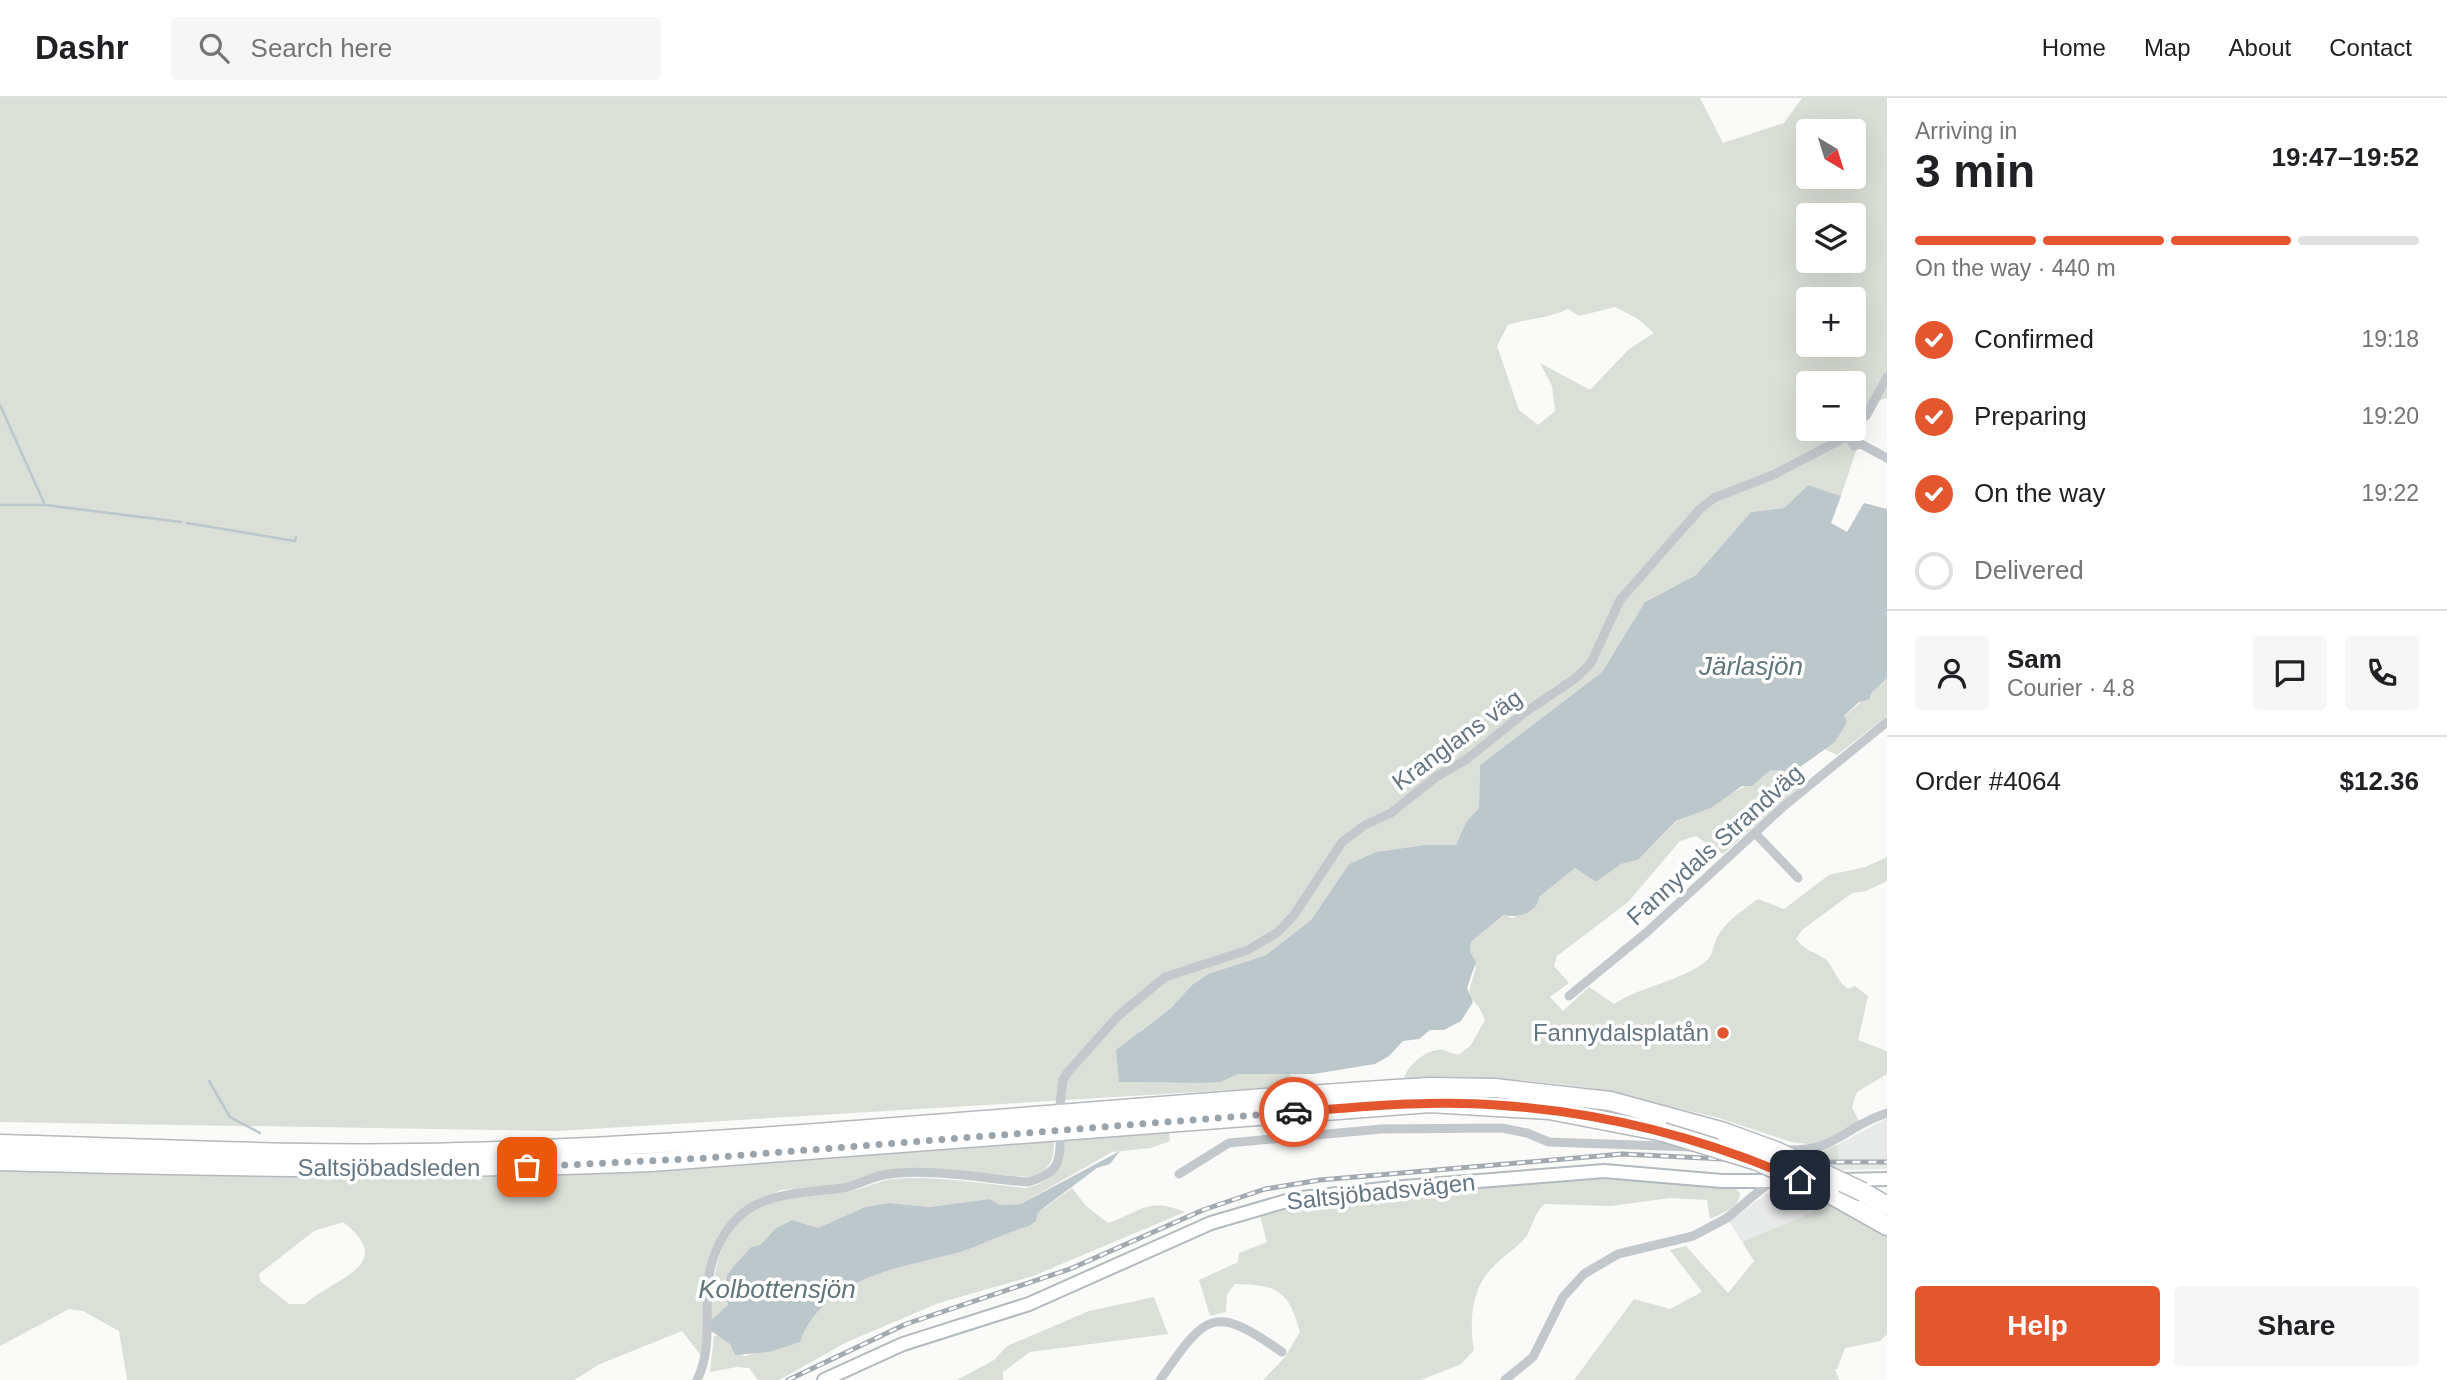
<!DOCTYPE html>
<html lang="en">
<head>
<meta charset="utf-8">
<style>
	:root { --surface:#fff; --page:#f6f6f6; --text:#202124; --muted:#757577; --line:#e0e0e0; --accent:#e4572e }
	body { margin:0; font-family:Arial,sans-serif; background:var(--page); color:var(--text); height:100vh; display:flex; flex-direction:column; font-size:26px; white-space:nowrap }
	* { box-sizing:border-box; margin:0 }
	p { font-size:23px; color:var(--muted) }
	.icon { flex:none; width:38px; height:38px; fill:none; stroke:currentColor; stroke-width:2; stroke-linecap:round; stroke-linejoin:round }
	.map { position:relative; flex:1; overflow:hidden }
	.side { display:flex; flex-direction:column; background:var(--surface); width:560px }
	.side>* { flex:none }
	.needle { width:46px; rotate:142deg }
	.fabs { position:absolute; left:1796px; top:21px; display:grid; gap:14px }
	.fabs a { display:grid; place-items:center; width:70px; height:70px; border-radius:7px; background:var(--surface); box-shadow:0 7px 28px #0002; font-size:35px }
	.pin { position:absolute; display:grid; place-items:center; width:60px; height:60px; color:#fff; margin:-30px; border-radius:14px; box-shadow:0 4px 10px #0006 }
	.courier { position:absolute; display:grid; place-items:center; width:70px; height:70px; margin:-35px; border:5px solid #e4572e; border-radius:50%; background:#fff; color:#222; box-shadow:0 2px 9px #0007 }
	.headline em { font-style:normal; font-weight:700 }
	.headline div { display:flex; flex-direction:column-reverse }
	.headline { display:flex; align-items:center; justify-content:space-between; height:119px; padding:0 28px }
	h1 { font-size:46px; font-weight:700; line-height:52px }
	.bar { display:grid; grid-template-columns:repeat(4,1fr); gap:10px 7px; align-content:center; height:84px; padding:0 28px }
	.bar i { height:9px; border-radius:5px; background:var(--line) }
	.bar .selected { background:var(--accent) }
	.bar p { grid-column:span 4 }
	.line { display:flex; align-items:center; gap:18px; padding:0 28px; border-top:2px solid var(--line) }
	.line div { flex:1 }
	.round { display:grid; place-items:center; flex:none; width:74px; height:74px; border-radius:7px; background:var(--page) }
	ol { padding:0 28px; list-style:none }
	li { display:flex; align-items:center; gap:21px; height:77px }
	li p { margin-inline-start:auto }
	li .icon { padding:7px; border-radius:50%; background:var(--accent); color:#fff; stroke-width:4 }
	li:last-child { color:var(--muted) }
	li i { width:38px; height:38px; border:4px solid var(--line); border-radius:50% }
	.button { display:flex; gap:14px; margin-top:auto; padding:14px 28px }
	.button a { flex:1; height:80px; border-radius:7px; background:var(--accent); color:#fff; font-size:28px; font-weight:700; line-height:80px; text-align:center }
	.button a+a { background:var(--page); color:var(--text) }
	header { display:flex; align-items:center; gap:42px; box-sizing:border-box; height:98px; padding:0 35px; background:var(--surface); border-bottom:2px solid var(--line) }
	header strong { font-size:33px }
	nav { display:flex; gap:38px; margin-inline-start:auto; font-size:24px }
	.search { width:490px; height:63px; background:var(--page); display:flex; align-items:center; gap:18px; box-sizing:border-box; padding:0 24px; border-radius:7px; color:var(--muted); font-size:26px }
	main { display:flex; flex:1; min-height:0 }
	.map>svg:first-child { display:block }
</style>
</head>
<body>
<header>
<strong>Dashr</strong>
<div class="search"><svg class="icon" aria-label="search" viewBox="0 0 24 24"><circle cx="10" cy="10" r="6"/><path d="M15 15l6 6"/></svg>Search here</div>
<nav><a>Home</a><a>Map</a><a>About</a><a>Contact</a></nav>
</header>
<main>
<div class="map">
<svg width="1887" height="1282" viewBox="0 0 1887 1282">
	<rect width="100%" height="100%" fill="#fafaf8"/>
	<g fill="#e8e9e9">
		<polygon points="1887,1020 1887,1071 1842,1072 1816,1061 1838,1061 1837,1047"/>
		<polygon points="1782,1085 1802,1094 1820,1111 1742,1144 1729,1123"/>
	</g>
	<g fill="#dadfd7" fill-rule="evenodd">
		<path d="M0,0H1700L1723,45L1784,25L1802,0H1887V300L1872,305L1841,398L1808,387L1784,410L1751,414L1696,477L1645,504L1602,574L1480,667L1479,710L1466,724L1456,747H1424L1376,754L1349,766L1311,822L1266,857L1208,876L1192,887L1171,910L1140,933L1119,984L1199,985L1260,966L1288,972L1297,988L557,1033L0,1024ZM1808,33H1853V79H1808ZM1808,117H1853V163H1808ZM1808,201H1853V247H1808ZM1615,209L1638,221L1654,235L1629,251L1590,292L1540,265L1552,288L1555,313L1538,327L1519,312L1497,248L1508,227C1532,219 1543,222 1568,211L1579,218ZM1808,285H1853V331H1808Z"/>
		<polygon points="1887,580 1887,618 1837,657 1824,651 1835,644 1846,624 1844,619"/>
		<path d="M1771,672L1793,674L1802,686L1723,756L1696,738L1680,743L1628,804L1557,858L1554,868L1569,885L1550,899L1563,913L1589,889L1614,906C1642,888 1677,884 1704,865C1716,856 1712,844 1721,833C1731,820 1745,810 1758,801L1784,811L1829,777L1865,769L1887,759V783L1866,793L1852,795L1802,832L1796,841C1805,853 1813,853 1824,860C1832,864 1836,883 1848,891L1855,888L1868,898L1858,942L1887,953V976L1857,994L1852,1009L1860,1025L1817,1047L1791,1044L1719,1020L1592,990L1521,982L1404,980C1408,966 1429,949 1444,952C1450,954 1452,957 1460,956L1471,947L1485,922C1473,890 1462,912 1476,870L1470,854L1471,844L1505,817L1512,820L1532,812L1539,799L1575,770L1596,784L1621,766L1638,762L1677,723L1711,710L1726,698L1762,680Z"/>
		<path d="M1169,1033L1170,1043L1151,1050L1112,1054L1021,1106L1000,1107L990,1101L929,1109L889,1105L865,1109L818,1130L792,1122L776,1130L760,1147L751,1149L733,1169L727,1177L724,1192L728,1207L711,1222C712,1167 721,1116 782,1099C802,1094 826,1097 846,1094C862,1092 877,1083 893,1081C937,1077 982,1086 1026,1090C1055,1083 1065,1069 1064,1040Z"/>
		<path d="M1054,1041C1054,1063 1051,1073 1028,1079L925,1072L848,1086L781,1092L750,1106L710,1161L702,1259L682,1233L600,1266L574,1282H127L119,1233L83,1213L69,1211L0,1248V1070L378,1081L634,1073ZM343,1124C398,1167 336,1179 305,1206H289L260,1183L259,1176L314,1133Z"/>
		<polygon points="1837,1047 1839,1061 1816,1061 1805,1056"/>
		<path d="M1623,1078L1733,1088L1740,1095C1740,1110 1722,1115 1710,1121L1707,1102L1670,1100L1611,1108L1545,1106C1534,1114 1533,1128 1526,1139C1517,1150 1503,1158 1493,1169C1471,1190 1469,1224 1474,1252L1461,1266L1421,1282H1263L1285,1259L1300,1234C1288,1191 1277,1187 1235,1186L1227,1196L1226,1214L1210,1218L1199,1182L1238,1164L1239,1155L1267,1144L1259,1114L1295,1105L1428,1091Z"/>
		<path d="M1072,1090L1086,1108L1108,1125C1140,1115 1146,1098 1185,1114L1033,1178L939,1205L847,1244L779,1282H758L749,1270L737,1269L710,1274L714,1238H722L744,1258L800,1244C824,1180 895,1171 953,1156C979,1149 1003,1135 1029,1128L1036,1123L1038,1115Z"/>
		<polygon points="1802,1094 1816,1097 1887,1137 1887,1236 1880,1243 1845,1250 1837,1271 1835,1271 1839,1282 1574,1282 1634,1201 1670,1211 1702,1194 1670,1152 1686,1148 1728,1195 1754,1163 1742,1144 1820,1111"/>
		<polygon points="1154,1199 1168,1236 1030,1254 1003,1274 1003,1282 957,1282 994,1262 1007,1248 1089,1213"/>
	</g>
	<g fill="#bbc7cb">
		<path d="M1808,387L1841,398L1831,425L1847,434L1864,405L1887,411V580L1870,596V601L1859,604L1844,618L1847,624L1835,644L1793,674L1771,672L1752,688H1742L1711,710L1676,723L1638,762L1621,766L1596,784L1575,770L1539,799C1538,814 1518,821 1504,817L1471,844L1470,854L1476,864L1467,890L1473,904L1461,923L1444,932H1430L1419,941L1403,943L1389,958L1375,966L1314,976H1238L1220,984L1199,985L1119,984L1116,952L1171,910L1192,887L1208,876L1266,857L1311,822L1349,766L1376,754L1424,747H1456L1466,724L1479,710L1480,667L1602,574L1645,504L1696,477L1751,414L1784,410Z"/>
		<path d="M1120,1053L1110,1066L1097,1070L1045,1109L1038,1115L1036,1123L1029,1128C1003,1135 979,1149 953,1156C895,1171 824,1180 800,1244L769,1254L735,1257L730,1246L711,1233V1222L728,1207L724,1193L727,1177L733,1169L751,1149L760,1147L776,1130L792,1122L818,1130L865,1109L889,1105L929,1109L990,1101L1000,1107L1021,1106Z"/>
	</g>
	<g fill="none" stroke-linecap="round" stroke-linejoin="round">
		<g stroke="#bbc7cb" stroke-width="2.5">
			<polyline points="0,307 45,407"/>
			<polyline points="0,407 45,407 181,424"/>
			<polyline points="187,425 295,443 296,439"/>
			<polyline points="209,983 230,1019 260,1035"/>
		</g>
		<defs>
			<g id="secondary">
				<polyline points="1842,1082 1887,1081"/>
				<polyline points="824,1282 903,1246 1029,1206 1211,1125 1293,1101 1391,1090 1604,1073 1722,1083 1796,1083"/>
			</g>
			<g id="highway">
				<path d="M0,1046C153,1050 307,1059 460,1054C784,1045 1106,1008 1429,989L1495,990L1610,1003L1724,1034"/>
				<path d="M0,1063C218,1069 434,1073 651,1064L1430,1005L1549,1012L1663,1034"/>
				<polyline points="1863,1094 1887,1108"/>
				<polyline points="1830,1096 1887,1128"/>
			</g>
		</defs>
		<use href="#secondary" stroke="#b3babf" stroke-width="16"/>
		<use href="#highway" stroke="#b4b9bd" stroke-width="21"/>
		<g stroke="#c3c8cc" stroke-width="9">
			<polyline points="1866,318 1887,279"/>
			<polyline points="1755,735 1798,780"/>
			<polyline points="1569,898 1647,834 1784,708 1887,624"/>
			<polyline points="1060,1007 1063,982 1068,974 1118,918 1165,879 1248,852 1278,834 1294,817 1342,744 1365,727 1391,715 1436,679 1467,661 1524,615 1576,580 1591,565 1620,502 1700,411 1714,400 1773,377 1848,338 1854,348 1861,346 1887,360"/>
			<path d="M1783,1052C1839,1054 1842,1029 1887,1015"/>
			<polyline points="1179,1076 1229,1045 1382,1031 1502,1030 1527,1035 1549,1044 1692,1049"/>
			<path d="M697,1282C716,1244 700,1201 713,1161C736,1094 784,1097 843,1090C857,1088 870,1079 884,1077C923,1069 987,1081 1028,1084C1055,1076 1061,1068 1060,1041"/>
			<path d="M1160,1282C1206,1216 1213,1205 1282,1254"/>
			<polyline points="1505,1282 1533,1259 1563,1199 1584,1176 1618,1156 1693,1138 1727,1120 1771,1083"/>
		</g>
		<use href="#secondary" stroke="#fff" stroke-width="12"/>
		<use href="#highway" stroke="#fff" stroke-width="18"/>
		<defs>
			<polyline id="rail" points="788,1282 906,1226 1070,1171 1203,1112 1265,1091 1320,1082 1622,1056 1784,1064 1887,1064"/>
		</defs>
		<use href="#rail" stroke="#a2aab0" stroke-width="5"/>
		<use href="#rail" stroke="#fff" stroke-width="2.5" stroke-dasharray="8" stroke-linecap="butt"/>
		<defs>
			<g id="highway-bridge">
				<polyline points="1663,1034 1757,1063 1830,1096"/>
				<polyline points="1724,1034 1776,1053 1863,1094"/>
			</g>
		</defs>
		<use href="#highway-bridge" stroke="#b4b9bd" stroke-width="21" stroke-linecap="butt"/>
		<use href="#highway-bridge" stroke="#fff" stroke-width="18"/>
	</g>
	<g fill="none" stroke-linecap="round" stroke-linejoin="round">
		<polyline stroke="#99a4ac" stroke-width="7" stroke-dasharray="0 12.6" points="527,1069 706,1060 1294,1014"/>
		<path stroke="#e4572e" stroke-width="9" d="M1294,1014C1361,1009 1429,1002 1496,1007C1602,1014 1704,1040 1800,1082"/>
	</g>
	<circle fill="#e4572e" stroke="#fff" stroke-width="2.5" cx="1723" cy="935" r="7"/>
	<g text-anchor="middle" stroke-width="7" stroke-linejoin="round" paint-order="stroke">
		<g font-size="24" fill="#657683" stroke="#fff">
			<text transform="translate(1457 642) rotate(-36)" y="8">Kranglans väg</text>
			<text transform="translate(1715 747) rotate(-42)" y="8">Fannydals Strandväg</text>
			<text x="389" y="1078">Saltsjöbadsleden</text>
			<text transform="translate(1381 1094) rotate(-6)" y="8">Saltsjöbadsvägen</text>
		</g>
		<g font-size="24" fill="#657683" stroke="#fff" text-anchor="end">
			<text x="1709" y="943">Fannydalsplatån</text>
		</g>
		<g font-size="26" font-style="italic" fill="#60757c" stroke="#fff">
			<text x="1751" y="577">Järlasjön</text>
			<text x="777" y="1200">Kolbottensjön</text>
		</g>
	</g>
</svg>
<div class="fabs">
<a><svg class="needle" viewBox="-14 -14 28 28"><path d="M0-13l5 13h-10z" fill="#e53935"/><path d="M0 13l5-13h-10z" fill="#757577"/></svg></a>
<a><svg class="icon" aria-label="layers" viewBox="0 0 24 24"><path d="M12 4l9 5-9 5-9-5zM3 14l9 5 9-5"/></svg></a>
<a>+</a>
<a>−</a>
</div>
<div class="pin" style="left:527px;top:1069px;background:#ea580c"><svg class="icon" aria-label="bag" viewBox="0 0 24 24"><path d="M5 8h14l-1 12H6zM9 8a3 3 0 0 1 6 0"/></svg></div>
<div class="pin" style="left:1800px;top:1082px;background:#1f2937"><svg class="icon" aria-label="home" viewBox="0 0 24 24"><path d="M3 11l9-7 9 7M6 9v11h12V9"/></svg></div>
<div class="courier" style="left:1294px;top:1014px"><svg class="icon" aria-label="car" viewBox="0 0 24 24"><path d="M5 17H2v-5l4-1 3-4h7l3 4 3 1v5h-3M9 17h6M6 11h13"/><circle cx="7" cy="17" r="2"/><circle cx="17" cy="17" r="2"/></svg></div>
</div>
<section class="side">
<div class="headline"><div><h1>3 min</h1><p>Arriving in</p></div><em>19:47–19:52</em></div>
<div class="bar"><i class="selected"></i><i class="selected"></i><i class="selected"></i><i></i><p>On the way · 440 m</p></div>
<ol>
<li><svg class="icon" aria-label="check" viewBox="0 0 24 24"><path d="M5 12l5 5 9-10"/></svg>Confirmed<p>19:18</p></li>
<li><svg class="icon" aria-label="check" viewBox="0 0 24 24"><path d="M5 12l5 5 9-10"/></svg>Preparing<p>19:20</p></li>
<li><svg class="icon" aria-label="check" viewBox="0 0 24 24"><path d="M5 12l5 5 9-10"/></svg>On the way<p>19:22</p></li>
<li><i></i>Delivered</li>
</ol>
<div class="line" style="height:126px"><a class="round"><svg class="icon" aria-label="person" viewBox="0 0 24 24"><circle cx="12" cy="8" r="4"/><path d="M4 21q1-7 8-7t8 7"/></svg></a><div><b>Sam</b><p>Courier · 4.8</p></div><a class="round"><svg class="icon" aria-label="chat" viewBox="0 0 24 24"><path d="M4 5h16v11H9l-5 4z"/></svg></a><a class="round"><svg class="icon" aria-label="phone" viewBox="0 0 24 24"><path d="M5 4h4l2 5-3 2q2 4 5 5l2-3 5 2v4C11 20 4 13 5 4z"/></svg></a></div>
<div class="line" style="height:91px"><div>Order #4064</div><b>$12.36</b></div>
<div class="button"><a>Help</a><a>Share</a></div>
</section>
</main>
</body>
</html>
